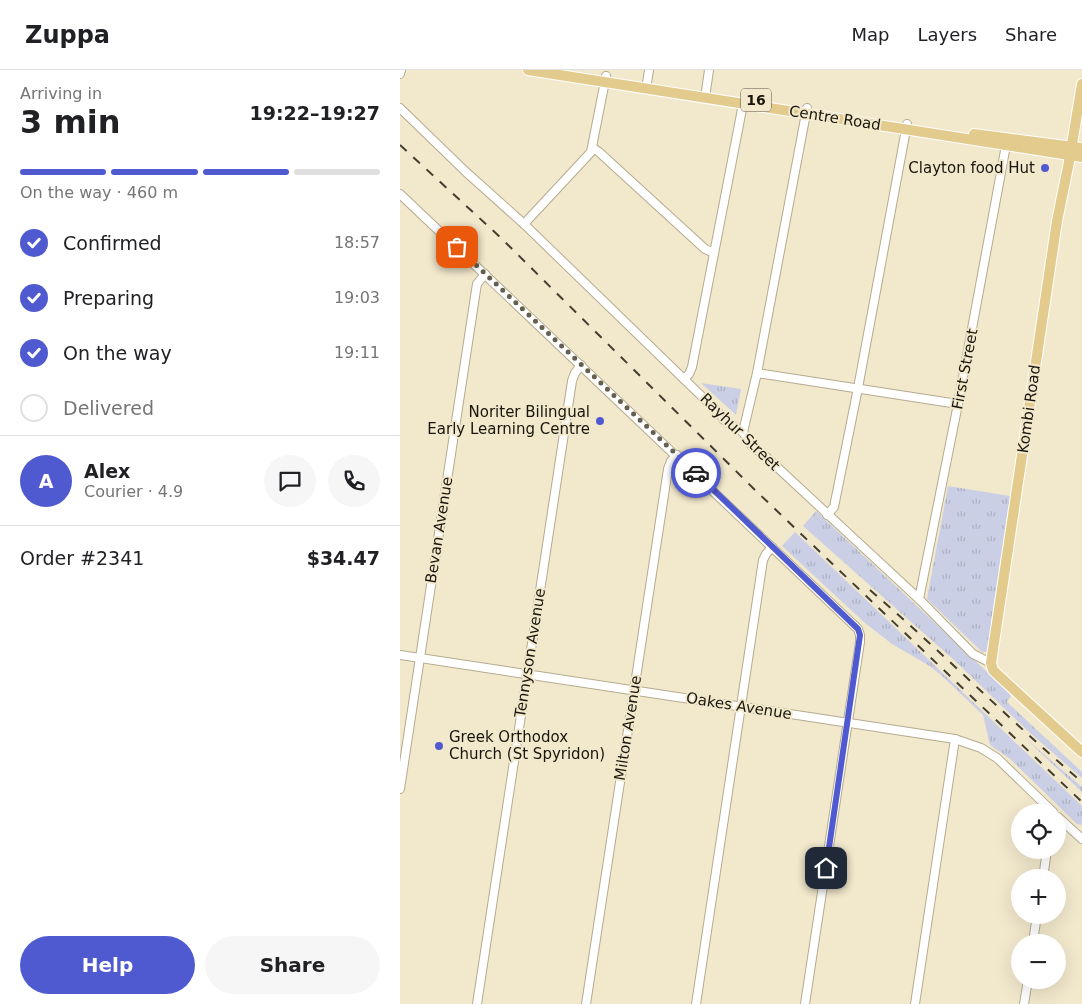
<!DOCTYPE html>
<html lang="en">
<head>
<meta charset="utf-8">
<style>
	:root { --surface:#fff; --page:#f6f6f6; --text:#202124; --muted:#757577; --line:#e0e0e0; --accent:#505ad0 }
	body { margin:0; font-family:"DejaVu Sans",sans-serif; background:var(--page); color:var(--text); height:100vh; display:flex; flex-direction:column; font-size:19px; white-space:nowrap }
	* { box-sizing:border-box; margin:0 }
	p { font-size:16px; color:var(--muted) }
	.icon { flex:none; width:28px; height:28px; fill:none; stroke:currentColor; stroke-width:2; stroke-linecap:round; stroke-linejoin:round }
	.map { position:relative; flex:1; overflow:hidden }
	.drawer { display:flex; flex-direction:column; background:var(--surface); width:400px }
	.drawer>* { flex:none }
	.tools { position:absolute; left:611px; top:734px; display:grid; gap:10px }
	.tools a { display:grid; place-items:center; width:55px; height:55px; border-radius:50%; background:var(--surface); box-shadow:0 5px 20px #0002; font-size:25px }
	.pin { position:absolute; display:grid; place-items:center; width:42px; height:42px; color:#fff; margin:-21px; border-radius:10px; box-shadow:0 2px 8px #0006 }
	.courier { position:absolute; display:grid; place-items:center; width:50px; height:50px; margin:-25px; border:4px solid #505ad0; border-radius:50%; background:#fff; color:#222; box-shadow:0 1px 6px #0007 }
	.overview em { font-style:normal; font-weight:700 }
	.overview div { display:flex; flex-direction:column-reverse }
	.overview { display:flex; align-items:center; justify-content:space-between; height:85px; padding:0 20px }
	h1 { font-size:32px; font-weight:700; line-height:38px }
	.bar { display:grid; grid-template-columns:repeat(4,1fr); gap:8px 5px; align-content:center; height:60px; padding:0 20px }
	.bar i { height:6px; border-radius:4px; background:var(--line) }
	.bar .current { background:var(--accent) }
	.bar p { grid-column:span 4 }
	.line { display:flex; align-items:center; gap:12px; padding:0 20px; border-top:1px solid var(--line) }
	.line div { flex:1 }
	.round { display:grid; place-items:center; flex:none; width:52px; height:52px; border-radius:26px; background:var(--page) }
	ol { padding:0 20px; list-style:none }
	li { display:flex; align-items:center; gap:15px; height:55px }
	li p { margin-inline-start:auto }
	li .icon { padding:5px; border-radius:50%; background:var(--accent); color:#fff; stroke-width:4 }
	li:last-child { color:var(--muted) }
	li i { width:28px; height:28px; border:2px solid var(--line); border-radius:50% }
	.cta { display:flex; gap:10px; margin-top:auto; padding:10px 20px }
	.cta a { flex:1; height:58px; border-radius:30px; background:var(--accent); color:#fff; font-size:20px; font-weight:700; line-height:58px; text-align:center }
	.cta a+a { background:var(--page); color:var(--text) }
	header { display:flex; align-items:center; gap:30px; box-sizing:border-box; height:70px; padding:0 25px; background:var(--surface); border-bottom:1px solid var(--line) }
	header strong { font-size:24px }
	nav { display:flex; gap:28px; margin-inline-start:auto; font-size:18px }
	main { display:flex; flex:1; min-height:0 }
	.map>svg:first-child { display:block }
</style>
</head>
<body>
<header>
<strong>Zuppa</strong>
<nav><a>Map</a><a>Layers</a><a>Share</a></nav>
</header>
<main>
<section class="drawer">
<div class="overview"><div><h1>3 min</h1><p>Arriving in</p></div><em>19:22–19:27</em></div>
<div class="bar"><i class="current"></i><i class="current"></i><i class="current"></i><i></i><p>On the way · 460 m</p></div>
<ol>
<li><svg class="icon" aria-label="check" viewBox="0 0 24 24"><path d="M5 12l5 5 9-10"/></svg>Confirmed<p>18:57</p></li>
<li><svg class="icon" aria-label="check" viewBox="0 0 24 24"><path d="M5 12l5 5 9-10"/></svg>Preparing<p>19:03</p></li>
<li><svg class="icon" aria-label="check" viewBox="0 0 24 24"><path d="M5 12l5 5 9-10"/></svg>On the way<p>19:11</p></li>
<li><i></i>Delivered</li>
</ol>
<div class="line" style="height:90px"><b class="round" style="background:var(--accent);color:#fff">A</b><div><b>Alex</b><p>Courier · 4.9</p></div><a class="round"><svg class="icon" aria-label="chat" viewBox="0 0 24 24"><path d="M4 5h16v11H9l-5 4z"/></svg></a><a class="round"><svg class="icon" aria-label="phone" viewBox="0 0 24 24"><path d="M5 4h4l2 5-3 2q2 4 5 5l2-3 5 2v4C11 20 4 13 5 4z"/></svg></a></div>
<div class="line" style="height:65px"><div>Order #2341</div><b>$34.47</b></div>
<div class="cta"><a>Help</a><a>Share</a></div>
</section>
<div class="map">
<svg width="682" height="934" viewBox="0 0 682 934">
	<defs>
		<pattern id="grass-tufts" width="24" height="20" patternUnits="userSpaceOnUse" patternTransform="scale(1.25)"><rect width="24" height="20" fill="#cacfe5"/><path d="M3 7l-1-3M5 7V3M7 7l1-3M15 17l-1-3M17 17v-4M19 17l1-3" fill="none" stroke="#adb1c3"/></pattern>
	</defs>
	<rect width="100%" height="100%" fill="#f2e8cc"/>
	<g fill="url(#grass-tufts)">
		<polygon points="301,313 341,319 336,345"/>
		<polygon points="548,416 610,426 587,582 582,582 527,529"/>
		<polygon points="416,441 602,616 611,626 607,632 682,702 682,708 629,662 554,590 403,456"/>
		<polygon points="395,462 682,736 682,755 677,754 609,688 590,675 583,645 541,605 528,595 492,574 465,553 382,476"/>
		<polygon points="624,667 682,717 682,722"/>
	</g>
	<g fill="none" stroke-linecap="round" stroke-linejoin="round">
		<defs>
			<g id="minor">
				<polyline points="0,4 1,0"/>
				<polyline points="247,13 249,0"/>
				<polyline points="305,28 309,0"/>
				<polyline points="0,38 66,102 124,154 321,345 323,349 328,353 343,362 352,376 364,385 519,529 573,584 591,593"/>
				<polyline points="193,78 199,82 305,179 314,183"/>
				<polyline points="0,124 458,559 460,565 460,572 405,934"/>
				<polyline points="124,154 191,82 206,6"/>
				<polyline points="357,303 558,334"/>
				<polyline points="284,309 289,304 292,297 343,34"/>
				<polyline points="343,362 357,303 407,38"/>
				<polyline points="427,445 434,437 458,318 507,54"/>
				<polyline points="519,529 558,334 607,70"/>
				<polyline points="0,585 555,669 581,678 597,688 653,742"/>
				<polyline points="0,719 76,220 77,214 85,204"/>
				<polyline points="658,747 682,769"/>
				<polyline points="643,808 647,780"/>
				<polyline points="633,872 637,845"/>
				<polyline points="77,934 172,311 175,303 181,295"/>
				<polyline points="186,934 268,399 271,391 277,385"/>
				<polyline points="296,934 363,490 366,484 372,477"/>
				<polyline points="515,934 555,669"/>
				<polyline points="624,934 628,910"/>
			</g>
			<g id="major">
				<polyline points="128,0 682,87"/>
				<polyline points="682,14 669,92 657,151 591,593 593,600 598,605 682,682"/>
				<polyline points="574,64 682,78"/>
			</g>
		</defs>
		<use href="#minor" stroke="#b5ab90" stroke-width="10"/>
		<use href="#major" stroke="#fff" stroke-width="12"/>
		<use href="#minor" stroke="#fff" stroke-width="8"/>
		<use href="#major" stroke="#e2cb8c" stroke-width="10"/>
		<g stroke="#423d2f" stroke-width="2" stroke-dasharray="9 9" stroke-linecap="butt">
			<polyline points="0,75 100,167 354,419 682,732"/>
			<path d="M470,520C542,582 609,650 682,712"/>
		</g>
	</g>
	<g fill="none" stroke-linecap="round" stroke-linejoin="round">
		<polyline stroke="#655f4f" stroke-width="5" stroke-dasharray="0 9" points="57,177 296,403"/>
		<polyline stroke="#505ad0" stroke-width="6" points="296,403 458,559 460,565 426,798"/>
	</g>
	<g fill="#505ad0" stroke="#f2e8cc" stroke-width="2">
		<circle cx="645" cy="98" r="5"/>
		<circle cx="200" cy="351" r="5"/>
		<circle cx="39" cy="676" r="5"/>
	</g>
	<g text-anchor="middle" stroke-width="4" stroke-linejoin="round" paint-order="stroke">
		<rect fill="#f2e8cc" stroke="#5a5445" stroke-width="1" x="341" y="18.5" width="30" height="23" rx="4"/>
		<g font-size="14" font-weight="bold" fill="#19150b">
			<text x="356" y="35">16</text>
		</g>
		<g font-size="15" fill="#19150b" stroke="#f2e8cc">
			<text transform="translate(435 48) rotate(9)" y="5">Centre Road</text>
			<text transform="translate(565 299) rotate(-79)" y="5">First Street</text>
			<text transform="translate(629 339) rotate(-82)" y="5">Kombi Road</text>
			<text transform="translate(340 362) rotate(44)" y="5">Rayhur Street</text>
			<text transform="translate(39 460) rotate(-81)" y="5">Bevan Avenue</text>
			<text transform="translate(130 583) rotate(-81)" y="5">Tennyson Avenue</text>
			<text transform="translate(339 636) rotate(9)" y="5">Oakes Avenue</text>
			<text transform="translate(228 658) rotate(-81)" y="5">Milton Avenue</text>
		</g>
		<g font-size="15" fill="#19150b" stroke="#f2e8cc" text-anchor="end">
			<text x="635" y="103">Clayton food Hut</text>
			<text x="190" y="347">Noriter Bilingual<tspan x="190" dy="17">Early Learning Centre</tspan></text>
			<text x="49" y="672" text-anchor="start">Greek Orthodox<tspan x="49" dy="17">Church (St Spyridon)</tspan></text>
		</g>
	</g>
</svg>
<div class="tools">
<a><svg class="icon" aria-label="locate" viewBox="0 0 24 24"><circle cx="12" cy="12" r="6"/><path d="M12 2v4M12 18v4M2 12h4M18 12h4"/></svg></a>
<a>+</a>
<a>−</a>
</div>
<div class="pin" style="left:57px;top:177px;background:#ea580c"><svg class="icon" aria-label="bag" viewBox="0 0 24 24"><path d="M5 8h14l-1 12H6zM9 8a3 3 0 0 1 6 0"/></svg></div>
<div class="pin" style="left:426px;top:798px;background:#1f2937"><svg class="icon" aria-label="home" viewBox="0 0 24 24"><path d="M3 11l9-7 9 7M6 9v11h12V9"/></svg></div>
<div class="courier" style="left:296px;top:403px"><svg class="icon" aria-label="car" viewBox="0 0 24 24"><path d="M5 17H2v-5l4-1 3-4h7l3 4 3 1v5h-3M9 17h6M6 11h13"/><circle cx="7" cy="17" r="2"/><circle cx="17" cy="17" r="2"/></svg></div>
</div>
</main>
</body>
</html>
